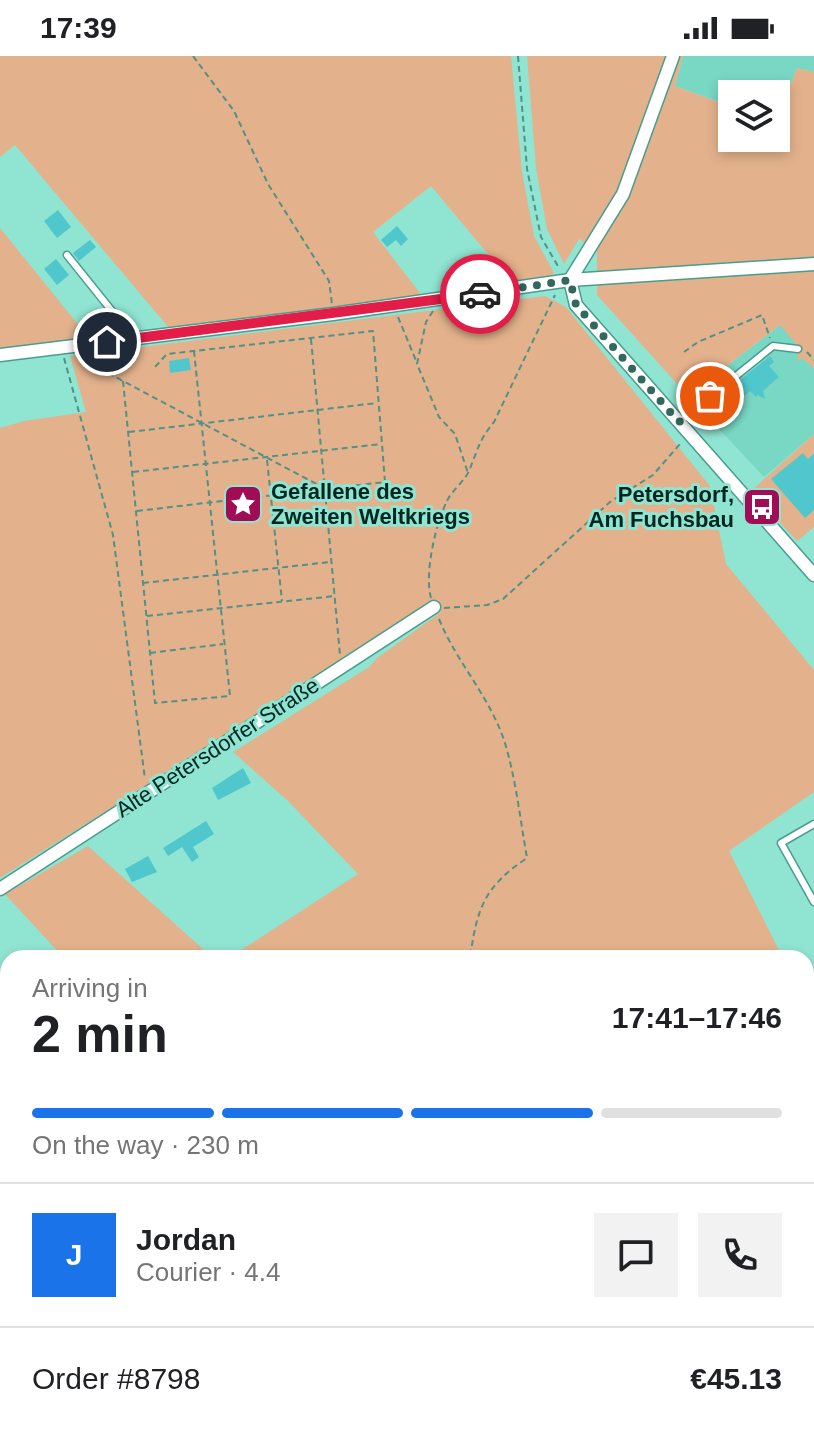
<!DOCTYPE html>
<html lang="en">
<head>
<meta charset="utf-8">
<style>
	:root { --surface:#fff; --page:#f2f2f2; --text:#202124; --muted:#757577; --line:#e0e0e0; --accent:#1a73e8 }
	body { margin:0; font-family:Helvetica,sans-serif; background:var(--page); color:var(--text); height:100vh; display:flex; flex-direction:column; font-size:30px; white-space:nowrap }
	* { box-sizing:border-box; margin:0 }
	p { font-size:26px; color:var(--muted) }
	.icon { flex:none; width:44px; height:44px; fill:none; stroke:currentColor; stroke-width:2; stroke-linecap:round; stroke-linejoin:round }
	.map { position:relative; flex:1; overflow:hidden }
	.details { position:absolute; left:0px; top:894px; width:814px; height:496px; display:flex; flex-direction:column; background:var(--surface); border-radius:24px 24px 0 0; box-shadow:0 4px 12px #0003 }
	.details>* { flex:none }
	.fabs { position:absolute; left:718px; top:24px; display:grid; gap:16px }
	.fabs a { display:grid; place-items:center; width:72px; height:72px; border-radius:0px; background:var(--surface); box-shadow:0 4px 12px #0003; font-size:40px }
	.pin { position:absolute; display:grid; place-items:center; width:68px; height:68px; color:#fff; margin:-34px; border:4px solid #fff; border-radius:50%; box-shadow:0 2px 8px #0007 }
	.courier { position:absolute; display:grid; place-items:center; width:80px; height:80px; margin:-40px; border:6px solid #e11d48; border-radius:50%; background:#fff; color:#222; box-shadow:0 2px 10px #0007 }
	.headline em { font-style:normal; font-weight:700 }
	.headline div { display:flex; flex-direction:column-reverse }
	.headline { display:flex; align-items:center; justify-content:space-between; height:136px; padding:0 32px }
	h1 { font-size:52px; font-weight:700; line-height:60px }
	.bar { display:grid; grid-template-columns:repeat(4,1fr); gap:12px 8px; align-content:center; height:96px; padding:0 32px }
	.bar i { height:10px; border-radius:6px; background:var(--line) }
	.bar .on { background:var(--accent) }
	.bar p { grid-column:span 4 }
	.line { display:flex; align-items:center; gap:20px; padding:0 32px; border-top:2px solid var(--line) }
	.line div { flex:1 }
	.round { display:grid; place-items:center; flex:none; width:84px; height:84px; border-radius:0px; background:var(--page) }
	.status { display:flex; justify-content:space-between; align-items:center; height:56px; padding:0 40px; background:var(--surface); direction:ltr }
	.status svg { height:22px; fill:currentColor }
	.map>svg:first-child { display:block }
</style>
</head>
<body>
<div class="status"><b>17:39</b><svg viewBox="0 0 49 12"><path d="M0 12V9h3v3zM5 12V6h3v6zM10 12V3h3v9zM15 12V0h3v12zM26 1h20v11H26zM47 4h2v5h-2z"/></svg></div>
<div class="map">
<svg width="814" height="1390" viewBox="0 0 814 1390">
	<rect width="100%" height="100%" fill="#90e4d2"/>
	<g fill="#79d8c4">
		<polygon points="683,0 814,0 814,16 797,12 786,41 778,49 776,38 742,38 725,33 720,46 675,30"/>
		<polygon points="814,243 814,378 764,421 688,340"/>
	</g>
	<g fill="#e3b28c">
		<polygon points="0,0 511,0 522,116 534,180 554,217 548,222 513,228 431,130 373,176 423,241 169,272 15,89 0,101"/>
		<polygon points="527,0 683,0 675,30 719,46 724,33 742,38 732,38 732,82 776,82 776,49 786,41 797,12 814,16 814,312 802,302 798,305 796,288 780,269 688,340 597,239 597,195 579,183 564,208 547,173 536,112"/>
		<polygon points="0,172 89,282 0,292"/>
		<polygon points="545,240 566,251 710,430 726,508 814,614 814,736 729,795 783,902 229,902 358,818 288,745 233,696 369,611 377,602 441,556 413,561 0,822 0,372 24,365 86,356 70,300"/>
		<polygon points="814,378 814,471 797,485 751,435"/>
		<polygon points="88,790 213,902 64,902 5,838"/>
		<polygon points="806,947 814,963 814,1390 104,1390 98,1382 806,1382"/>
		<polygon points="4,1011 8,1016 8,1249 0,1237 0,1012"/>
	</g>
	<g fill="#50c7cc">
		<polygon points="58,154 71,171 57,182 44,165"/>
		<polygon points="397,170 408,183 401,190 396,184 387,191 381,184"/>
		<polygon points="90,184 96,191 79,205 73,197"/>
		<polygon points="56,203 69,219 57,229 44,213"/>
		<polygon points="770,300 774,306 769,310 779,321 763,335 765,343 758,339 756,341 750,335 718,362 708,350"/>
		<polygon points="189,302 191,314 170,317 169,305"/>
		<polygon points="803,397 808,403 814,398 814,454 805,462 771,423"/>
		<polygon points="243,712 251,727 218,744 212,732"/>
		<polygon points="206,765 214,778 193,791 199,801 192,806 182,791 168,800 163,792"/>
		<polygon points="148,800 157,816 132,826 125,813"/>
	</g>
	<g fill="none" stroke-linecap="round" stroke-linejoin="round">
		<defs>
			<g id="lane">
				<polyline points="67,199 128,275 130,283"/>
				<polyline points="679,366 773,290 798,293"/>
				<polyline points="814,768 781,787 814,846"/>
				<polyline points="806,1104 814,1100"/>
				<polyline points="192,1382 198,1390"/>
				<polyline points="260,1390 271,1382"/>
			</g>
			<g id="street">
				<polyline points="673,0 623,138 570,224 576,249 814,519"/>
				<polyline points="0,299 333,258 570,224 814,208"/>
				<polyline points="0,833 434,551"/>
				<polyline points="0,1018 8,1033"/>
			</g>
			<g id="highway">
				<polyline points="0,1299 8,1311"/>
				<polyline points="0,1341 8,1353"/>
				<polyline points="27,1382 33,1390"/>
				<polyline points="58,1382 63,1390"/>
			</g>
		</defs>
		<use href="#lane" stroke="#489d8d" stroke-width="9"/>
		<use href="#street" stroke="#489d8d" stroke-width="15"/>
		<use href="#highway" stroke="#6a59a3" stroke-width="27"/>
		<g stroke="#529185" stroke-width="2" stroke-dasharray="6 4" stroke-linecap="butt">
			<polyline points="193,0 234,55 268,128 329,225 332,248"/>
			<polyline points="518,0 527,113 541,181 559,212"/>
			<polyline points="433,255 426,266 417,308 439,361 455,378 468,417"/>
			<polyline points="398,261 417,307"/>
			<polyline points="311,283 340,599"/>
			<polyline points="684,296 698,286 762,259 770,282"/>
			<polyline points="807,296 814,304"/>
			<polyline points="64,302 113,479 145,723"/>
			<polyline points="108,317 322,431"/>
			<polyline points="123,325 155,647 230,640 194,295"/>
			<polyline points="129,376 377,347"/>
			<polyline points="267,404 282,545"/>
			<polyline points="133,416 381,388"/>
			<polyline points="137,455 385,426 373,275 167,298 155,311"/>
			<polyline points="143,527 330,506"/>
			<path d="M431,542C424,517 436,467 447,445C452,434 464,426 469,415C478,393 479,384 494,366L555,239"/>
			<polyline points="444,552 487,549 503,543 610,446 653,419 680,388"/>
			<polyline points="147,560 335,540"/>
			<path d="M439,563C456,605 489,640 504,684C516,722 520,763 527,802C484,831 477,852 470,902"/>
			<polyline points="150,597 223,588"/>
			<polyline points="806,1297 814,1314"/>
			<polyline points="527,1382 528,1390"/>
		</g>
		<use href="#lane" stroke="#fff" stroke-width="6"/>
		<use href="#street" stroke="#fff" stroke-width="12"/>
		<use href="#highway" stroke="#a275e9" stroke-width="24"/>
	</g>
	<g fill="none" stroke-linecap="round" stroke-linejoin="round">
		<polyline stroke="#33685e" stroke-width="8" stroke-dasharray="0 14.4" points="480,238 570,224 576,249 679,366 710,340"/>
		<polyline stroke="#e11d48" stroke-width="10" points="107,286 480,238"/>
	</g>
	<defs>
		<symbol id="sight-square" viewBox="-11 -11 22 22"><rect x="-9" y="-9" width="18" height="18" rx="4" fill="#a00d55" stroke="#90e4d2"/><path d="M0-6L1.8-2.2L6-1.7L2.9 1.2L3.7 5.4L0 3.3L-3.7 5.4L-2.9 1.2L-6-1.7L-1.8-2.2Z" fill="#fff"/></symbol>
		<symbol id="bus-square" viewBox="-11 -11 22 22"><rect x="-9" y="-9" width="18" height="18" rx="4" fill="#a00d55" stroke="#90e4d2"/><path d="M-5-6H5V4H4V6H2V4H-2V6H-4V4H-5ZM-3.5-4V0h7V-4ZM-3.5 1.2v1.5H-2V1.2ZM2 1.2v1.5H3.5V1.2Z" fill="#fff"/></symbol>
	</defs>
	<g fill-rule="evenodd">
		<use href="#sight-square" x="221" y="426" width="44" height="44"/>
		<use href="#bus-square" x="740" y="429" width="44" height="44"/>
	</g>
	<g text-anchor="middle" stroke-width="6" stroke-linejoin="round" paint-order="stroke">
		<g font-size="22" font-weight="bold" fill="#012620" stroke="#90e4d2" text-anchor="start">
			<text x="271" y="443">Gefallene des<tspan x="271" dy="25">Zweiten Weltkriegs</tspan></text>
			<text x="734" y="446" text-anchor="end">Petersdorf,<tspan x="734" dy="25">Am Fuchsbau</tspan></text>
		</g>
		<g font-size="22" fill="#012620" stroke="#90e4d2">
			<text transform="translate(217 691) rotate(-33)" y="8">Alte Petersdorfer Straße</text>
		</g>
	</g>
</svg>
<div class="fabs">
<a><svg class="icon" aria-label="layers" viewBox="0 0 24 24"><path d="M12 4l9 5-9 5-9-5zM3 14l9 5 9-5"/></svg></a>
</div>
<div class="pin" style="left:710px;top:340px;background:#ea580c"><svg class="icon" aria-label="bag" viewBox="0 0 24 24"><path d="M5 8h14l-1 12H6zM9 8a3 3 0 0 1 6 0"/></svg></div>
<div class="pin" style="left:107px;top:286px;background:#1f2937"><svg class="icon" aria-label="home" viewBox="0 0 24 24"><path d="M3 11l9-7 9 7M6 9v11h12V9"/></svg></div>
<div class="courier" style="left:480px;top:238px"><svg class="icon" aria-label="car" viewBox="0 0 24 24"><path d="M5 17H2v-5l4-1 3-4h7l3 4 3 1v5h-3M9 17h6M6 11h13"/><circle cx="7" cy="17" r="2"/><circle cx="17" cy="17" r="2"/></svg></div>
<section class="details">
<div class="headline"><div><h1>2 min</h1><p>Arriving in</p></div><em>17:41–17:46</em></div>
<div class="bar"><i class="on"></i><i class="on"></i><i class="on"></i><i></i><p>On the way · 230 m</p></div>
<div class="line" style="height:144px"><b class="round" style="background:var(--accent);color:#fff">J</b><div><b>Jordan</b><p>Courier · 4.4</p></div><a class="round"><svg class="icon" aria-label="chat" viewBox="0 0 24 24"><path d="M4 5h16v11H9l-5 4z"/></svg></a><a class="round"><svg class="icon" aria-label="phone" viewBox="0 0 24 24"><path d="M5 4h4l2 5-3 2q2 4 5 5l2-3 5 2v4C11 20 4 13 5 4z"/></svg></a></div>
<div class="line" style="height:104px"><div>Order #8798</div><b>€45.13</b></div>
</section>
</div>
</body>
</html>
